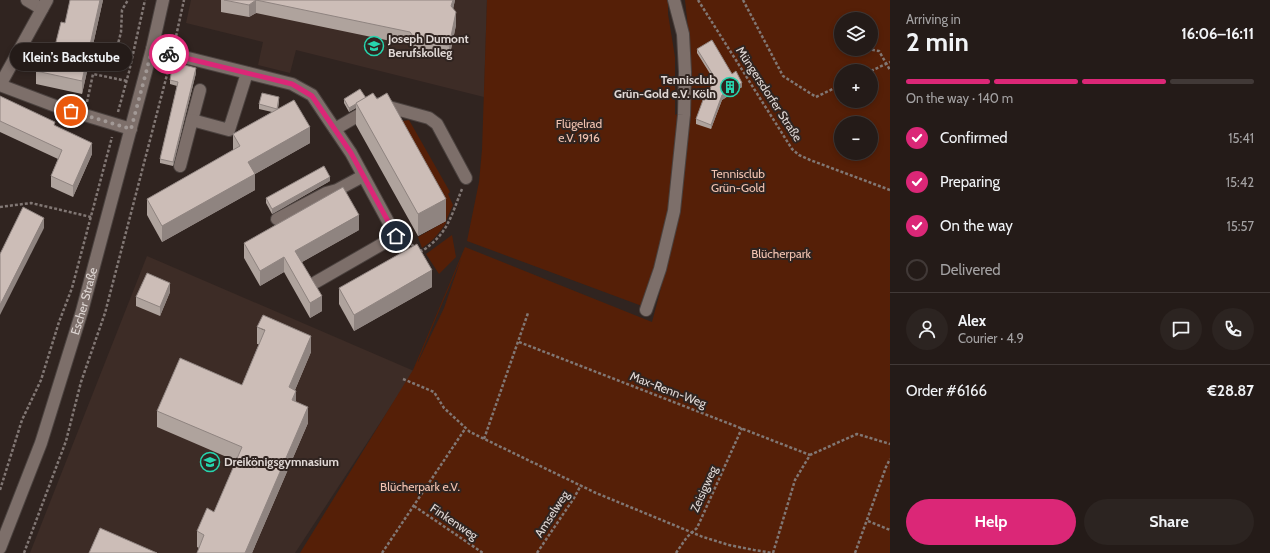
<!DOCTYPE html>
<html lang="en">
<head>
<meta charset="utf-8">
<style>
	:root { --surface:#241b18; --page:#2c2421; --text:#f1f3f6; --muted:#a3a1a2; --line:#413937; --accent:#db2777 }
	body { margin:0; font-family:Cabin,sans-serif; background:var(--page); color:var(--text); height:100vh; display:flex; flex-direction:column; font-size:15px; white-space:nowrap }
	* { box-sizing:border-box; margin:0 }
	p { font-size:13px; color:var(--muted) }
	.icon { flex:none; width:22px; height:22px; fill:none; stroke:currentColor; stroke-width:2; stroke-linecap:round; stroke-linejoin:round }
	.map { position:relative; flex:1; overflow:hidden }
	.drawer { display:flex; flex-direction:column; background:var(--surface); width:380px }
	.drawer>* { flex:none }
	.controls { position:absolute; left:834px; top:12px; display:grid; gap:8px }
	.controls a { display:grid; place-items:center; width:44px; height:44px; border-radius:50%; background:var(--surface); box-shadow:0 2px 6px #0003,0 0 0 1px var(--line); font-size:20px }
	.pin { position:absolute; display:grid; place-items:center; width:34px; height:34px; color:#fff; margin:-17px; border:2px solid #fff; border-radius:50%; box-shadow:0 1px 4px #0007 }
	.courier { position:absolute; display:grid; place-items:center; width:40px; height:40px; margin:-20px; border:3px solid #db2777; border-radius:50%; background:#fff; color:#222; box-shadow:0 1px 5px #0007 }
	.bubble { position:absolute; height:28px; border-radius:14px; background:var(--surface); box-shadow:0 2px 6px #0003,0 0 0 1px var(--line); font-size:13px; font-weight:700; line-height:28px; text-align:center }
	.summary em { font-style:normal; font-weight:700 }
	.summary div { display:flex; flex-direction:column-reverse }
	.summary { display:flex; align-items:center; justify-content:space-between; height:68px; padding:0 16px }
	h1 { font-size:26px; font-weight:700; line-height:30px }
	.bar { display:grid; grid-template-columns:repeat(4,1fr); gap:6px 4px; align-content:center; height:48px; padding:0 16px }
	.bar i { height:5px; border-radius:3px; background:var(--line) }
	.bar .on { background:var(--accent) }
	.bar p { grid-column:span 4 }
	.line { display:flex; align-items:center; gap:10px; padding:0 16px; border-top:1px solid var(--line) }
	.line div { flex:1 }
	.round { display:grid; place-items:center; flex:none; width:42px; height:42px; border-radius:21px; background:var(--page) }
	ol { padding:0 16px; list-style:none }
	li { display:flex; align-items:center; gap:12px; height:44px }
	li p { margin-inline-start:auto }
	li .icon { padding:4px; border-radius:50%; background:var(--accent); color:#fff; stroke-width:4 }
	li:last-child { color:var(--muted) }
	li i { width:22px; height:22px; border:2px solid var(--line); border-radius:50% }
	.primary-button { display:flex; gap:8px; margin-top:auto; padding:8px 16px }
	.primary-button a { flex:1; height:46px; border-radius:24px; background:var(--accent); color:#fff; font-size:16px; font-weight:700; line-height:46px; text-align:center }
	.primary-button a+a { background:var(--page); color:var(--text) }
	main { display:flex; flex:1; min-height:0 }
	.map>svg:first-child { display:block }
</style>
</head>
<body>
<main>
<div class="map">
<svg width="890" height="553" viewBox="0 0 890 553">
	<rect width="100%" height="100%" fill="#302420"/>
	<g fill="#3d2c26">
		<polygon points="191,0 487,0 484,97 296,50 290,73 258,65 263,42 186,23"/>
		<polygon points="147,256 414,371 295,553 30,553"/>
	</g>
	<g fill="#551f07" fill-rule="evenodd">
		<path d="M487,0H668V14L675,57V115L677,114C675,157 673,200 663,242C657,263 649,285 642,306L467,241L479,182L482,150Z"/>
		<path d="M685,0H890V553H300L413,370L465,247L652,322C681,216 699,110 685,0ZM841,19H871V49H841ZM841,71H871V101H841ZM841,123H871V153H841ZM461,259L444,308L418,362V361Z"/>
		<path d="M409,120L450,192L448,194L453,205L446,221V223C439,233 433,241 422,248L418,237L446,221L391,123Z"/>
		<polygon points="452,235 456,257 439,274 426,254"/>
	</g>
	<g fill="none" stroke-linecap="round" stroke-linejoin="round">
		<defs>
			<g id="minor">
				<polyline points="27,0 42,9"/>
				<polyline points="47,0 0,85 58,107 131,129"/>
				<polyline points="152,49 292,84 312,95 324,113 351,153 396,236 316,282"/>
				<polyline points="192,120 200,90"/>
				<polyline points="335,129 378,104 429,118 437,124 466,178"/>
				<polyline points="180,166 192,120 229,130 247,73"/>
				<polyline points="277,219 326,193 337,190 363,176"/>
				<polyline points="646,310 660,269 674,211 684,115 685,72 683,34 674,0"/>
				<path id="s1" d="M0,548L41,443L82,311L152,49L163,0"/>
			</g>
		</defs>
		<use href="#minor" stroke="#4b423f" stroke-width="14"/>
		<g stroke="#817774" stroke-width="2.5" stroke-dasharray="3 2" stroke-linecap="butt">
			<polyline points="698,0 792,149 799,155 810,160 890,190"/>
			<polyline points="743,0 783,76 816,97 841,85"/>
			<polyline points="175,41 184,0"/>
			<polyline points="98,47 133,56"/>
			<polyline points="867,49 879,51 890,70"/>
			<polyline points="116,52 121,32 122,10 128,0"/>
			<polyline points="871,71 890,62"/>
			<polyline points="87,102 93,74 127,81"/>
			<polyline points="118,112 129,72 145,0"/>
			<polyline points="0,207 31,203 91,217"/>
			<path d="M407,242L422,251C448,234 451,216 462,189"/>
			<polyline points="519,342 810,455"/>
			<polyline points="403,379 434,392 444,408 470,432 596,493 703,537 729,545 754,550 773,553"/>
			<polyline points="484,439 528,313"/>
			<polyline points="0,490 22,420 41,380 59,322 72,288 112,137"/>
			<polyline points="414,506 483,553"/>
			<polyline points="868,521 890,530"/>
			<polyline points="24,553 66,441 81,382 105,313 169,67"/>
			<polyline points="382,553 465,429"/>
			<polyline points="537,553 574,498 581,485"/>
			<polyline points="676,553 687,537 697,528 742,428"/>
			<polyline points="773,553 795,480 810,455 857,434 890,444"/>
			<polyline points="855,553 886,467 890,459"/>
		</g>
		<use href="#minor" stroke="#7d6f6a" stroke-width="12"/>
	</g>
	<g fill="#afa39d">
		<polygon points="103,0 82,94 36,84 36,71 55,46 65,23"/>
		<polygon points="221,0 455,0 453,9 456,25 449,59 415,52 410,45 256,13 249,17 221,12"/>
		<polygon points="697,49 732,74 742,87 722,100 711,129 696,124 696,119 705,100 714,80 697,53"/>
		<polygon points="196,73 173,166 160,163 160,159 177,86 170,84 170,80"/>
		<polygon points="0,96 55,126 92,154 73,197 51,187 51,176 58,159 0,132"/>
		<polygon points="366,98 446,221 418,236 356,125 356,108 349,112 344,103 344,99"/>
		<polygon points="279,101 278,109 310,143 255,174 255,190 162,242 147,215 147,199 233,150 233,134 272,112 259,109 259,104"/>
		<polygon points="330,181 272,214 266,203 266,198"/>
		<polygon points="359,230 302,262 322,311 310,318 284,272 260,286 244,258 244,243"/>
		<polygon points="432,287 354,331 339,304 339,288"/>
		<polygon points="170,292 160,316 136,306 136,297"/>
		<polygon points="257,327 311,352 295,390 296,402 308,423 252,553 197,553 199,548 197,547 197,531 214,512 236,461 157,427 157,411 242,385 259,344 257,344"/>
	</g>
	<g fill="#8f8480">
		<polygon points="100,0 103,0 82,94 82,81"/>
		<polygon points="256,0 256,13 249,17 249,5"/>
		<polygon points="453,0 455,0 451,18 451,6"/>
		<polygon points="456,12 456,25 449,59 449,46"/>
		<polygon points="196,68 196,73 173,166 173,162"/>
		<polygon points="742,83 742,87 722,100 711,129 711,125 722,95"/>
		<polygon points="279,97 279,101 277,114 277,109"/>
		<polygon points="356,104 356,108 349,112 349,108"/>
		<polygon points="310,127 310,143 255,174 255,190 162,242 162,226 248,162"/>
		<polygon points="92,143 92,154 73,197 73,186"/>
		<polygon points="330,177 330,181 272,214 272,209"/>
		<polygon points="446,199 446,221 418,236 418,214"/>
		<polygon points="359,215 359,230 295,266 295,251"/>
		<polygon points="44,218 44,228 0,315 0,305"/>
		<polygon points="284,257 284,272 260,286 260,271"/>
		<polygon points="432,270 432,287 354,331 354,315"/>
		<polygon points="170,283 170,292 160,316 160,307"/>
		<polygon points="322,296 322,311 310,318 310,303"/>
		<polygon points="311,336 311,352 289,404 289,387"/>
		<polygon points="296,391 296,407 292,400"/>
		<polygon points="308,407 308,423 252,553 245,553"/>
	</g>
	<g fill="#ccbdb7" stroke="#8f8480">
		<polygon points="70,0 100,0 82,81 36,71 43,44 55,46 61,22 65,23"/>
		<polygon points="224,0 453,0 451,6 456,12 449,46 415,39 410,32 256,0 249,5"/>
		<polygon points="712,40 732,74 736,71 742,83 722,95 711,125 696,119 703,100 705,100 715,78 697,49"/>
		<polygon points="173,62 196,68 173,162 160,159 178,82 170,80"/>
		<polygon points="360,89 366,98 349,108 344,99"/>
		<polygon points="262,93 279,97 277,109 259,104"/>
		<polygon points="373,93 377,99 387,93 446,199 418,214 356,103"/>
		<polygon points="0,96 55,122 54,125 92,143 73,186 51,176 62,150 0,121"/>
		<polygon points="294,100 310,127 248,162 255,174 162,226 147,199 240,146 233,134"/>
		<polygon points="324,166 330,177 272,209 266,198"/>
		<polygon points="343,187 359,215 295,251 322,296 310,303 284,257 260,271 244,243"/>
		<polygon points="23,207 44,218 0,305 0,254"/>
		<polygon points="417,244 432,270 354,315 339,288"/>
		<polygon points="147,273 170,283 160,307 136,297"/>
		<polygon points="263,315 311,336 289,387 296,391 292,400 308,407 245,553 197,553 204,535 197,531 207,508 214,512 242,447 157,411 180,358 242,385 265,330 257,327"/>
		<polygon points="100,528 157,553 89,553"/>
	</g>
	<g fill="none" stroke-linecap="round" stroke-linejoin="round">
		<polyline stroke="#a29996" stroke-width="4" stroke-dasharray="0 7.2" points="71,111 131,129 152,50 169,54"/>
		<polyline stroke="#db2777" stroke-width="5" points="169,54 292,84 312,96 351,153 396,236"/>
	</g>
	<defs>
		<symbol id="university-ring" viewBox="-11 -11 22 22"><circle r="9.5" fill="#302420" stroke="#26d5ae" stroke-width="1.5"/><path d="M0-5L7-2L0 1L-7-2ZM-4 1L0 2.5L4 1V4Q0 6-4 4Z" fill="#26d5ae"/></symbol>
		<symbol id="building-ring" viewBox="-11 -11 22 22"><circle r="9.5" fill="#302420" stroke="#26d5ae" stroke-width="1.5"/><path d="M-4-6H4V6H1V3H-1V6H-4ZM-2.5-4.3h1.7v1.8h-1.7ZM.8-4.3h1.7v1.8H.8ZM-2.5-1h1.7V.8h-1.7ZM.8-1h1.7V.8H.8Z" fill="#26d5ae"/></symbol>
		<symbol id="school-ring" viewBox="-11 -11 22 22"><circle r="9.5" fill="#302420" stroke="#26d5ae" stroke-width="1.5"/><path d="M0-5L7-2L0 1L-7-2ZM-4 1L0 2.5L4 1V4Q0 6-4 4Z" fill="#26d5ae"/></symbol>
	</defs>
	<g fill-rule="evenodd">
		<use href="#university-ring" x="363" y="35" width="22" height="22"/>
		<use href="#building-ring" x="719" y="76" width="22" height="22"/>
		<use href="#school-ring" x="199" y="451" width="22" height="22"/>
	</g>
	<g text-anchor="middle" stroke-width="4" stroke-linejoin="round" paint-order="stroke">
		<g font-size="12" font-weight="bold" fill="#e0d8d5" stroke="#302420" text-anchor="start">
			<text x="388" y="43">Joseph Dumont<tspan x="388" dy="14">Berufskolleg</tspan></text>
			<text x="716" y="84" text-anchor="end">Tennisclub<tspan x="716" dy="14">Grün-Gold e.V. Köln</tspan></text>
			<text x="224" y="466">Dreikönigsgymnasium</text>
		</g>
		<g font-size="12" fill="#e0d8d5" stroke="#302420">
			<text transform="translate(769 94) rotate(57)" y="4">Müngersdorfer Straße</text>
			<text dy="4" stroke="none"><textPath href="#s1" startOffset="261">Escher Straße</textPath></text>
			<text transform="translate(668 390) rotate(21)" y="4">Max-Renn-Weg</text>
			<text transform="translate(704 489) rotate(-66)" y="4">Zeisigweg</text>
			<text transform="translate(552 514) rotate(-57)" y="4">Amselweg</text>
			<text transform="translate(454 522) rotate(34)" y="4">Finkenweg</text>
		</g>
		<g font-size="12" fill="#f2c3b1" stroke="#302420">
			<text x="579" y="128">Flügelrad<tspan x="579" dy="14">e.V. 1916</tspan></text>
			<text x="738" y="178">Tennisclub<tspan x="738" dy="14">Grün-Gold</tspan></text>
			<text x="781" y="258">Blücherpark</text>
			<text x="420" y="491">Blücherpark e.V.</text>
		</g>
	</g>
</svg>
<div class="controls">
<a><svg class="icon" aria-label="layers" viewBox="0 0 24 24"><path d="M12 4l9 5-9 5-9-5zM3 14l9 5 9-5"/></svg></a>
<a>+</a>
<a>−</a>
</div>
<div class="pin" style="left:71px;top:111px;background:#ea580c"><svg class="icon" aria-label="bag" viewBox="0 0 24 24"><path d="M5 8h14l-1 12H6zM9 8a3 3 0 0 1 6 0"/></svg></div>
<div class="pin" style="left:396px;top:236px;background:#1f2937"><svg class="icon" aria-label="home" viewBox="0 0 24 24"><path d="M3 11l9-7 9 7M6 9v11h12V9"/></svg></div>
<div class="courier" style="left:169px;top:54px"><svg class="icon" aria-label="bike" viewBox="0 0 24 24"><circle cx="6" cy="16" r="4"/><circle cx="18" cy="16" r="4"/><path d="M6 16l4-8h5l3 8M10 8l3 8H6M13 5h3"/></svg></div>
<div class="bubble" style="left:10px;top:43px;width:122px">Klein’s Backstube</div>
</div>
<section class="drawer">
<div class="summary"><div><h1>2 min</h1><p>Arriving in</p></div><em>16:06–16:11</em></div>
<div class="bar"><i class="on"></i><i class="on"></i><i class="on"></i><i></i><p>On the way · 140 m</p></div>
<ol>
<li><svg class="icon" aria-label="check" viewBox="0 0 24 24"><path d="M5 12l5 5 9-10"/></svg>Confirmed<p>15:41</p></li>
<li><svg class="icon" aria-label="check" viewBox="0 0 24 24"><path d="M5 12l5 5 9-10"/></svg>Preparing<p>15:42</p></li>
<li><svg class="icon" aria-label="check" viewBox="0 0 24 24"><path d="M5 12l5 5 9-10"/></svg>On the way<p>15:57</p></li>
<li><i></i>Delivered</li>
</ol>
<div class="line" style="height:72px"><a class="round"><svg class="icon" aria-label="person" viewBox="0 0 24 24"><circle cx="12" cy="8" r="4"/><path d="M4 21q1-7 8-7t8 7"/></svg></a><div><b>Alex</b><p>Courier · 4.9</p></div><a class="round"><svg class="icon" aria-label="chat" viewBox="0 0 24 24"><path d="M4 5h16v11H9l-5 4z"/></svg></a><a class="round"><svg class="icon" aria-label="phone" viewBox="0 0 24 24"><path d="M5 4h4l2 5-3 2q2 4 5 5l2-3 5 2v4C11 20 4 13 5 4z"/></svg></a></div>
<div class="line" style="height:52px"><div>Order #6166</div><b>€28.87</b></div>
<div class="primary-button"><a>Help</a><a>Share</a></div>
</section>
</main>
</body>
</html>
